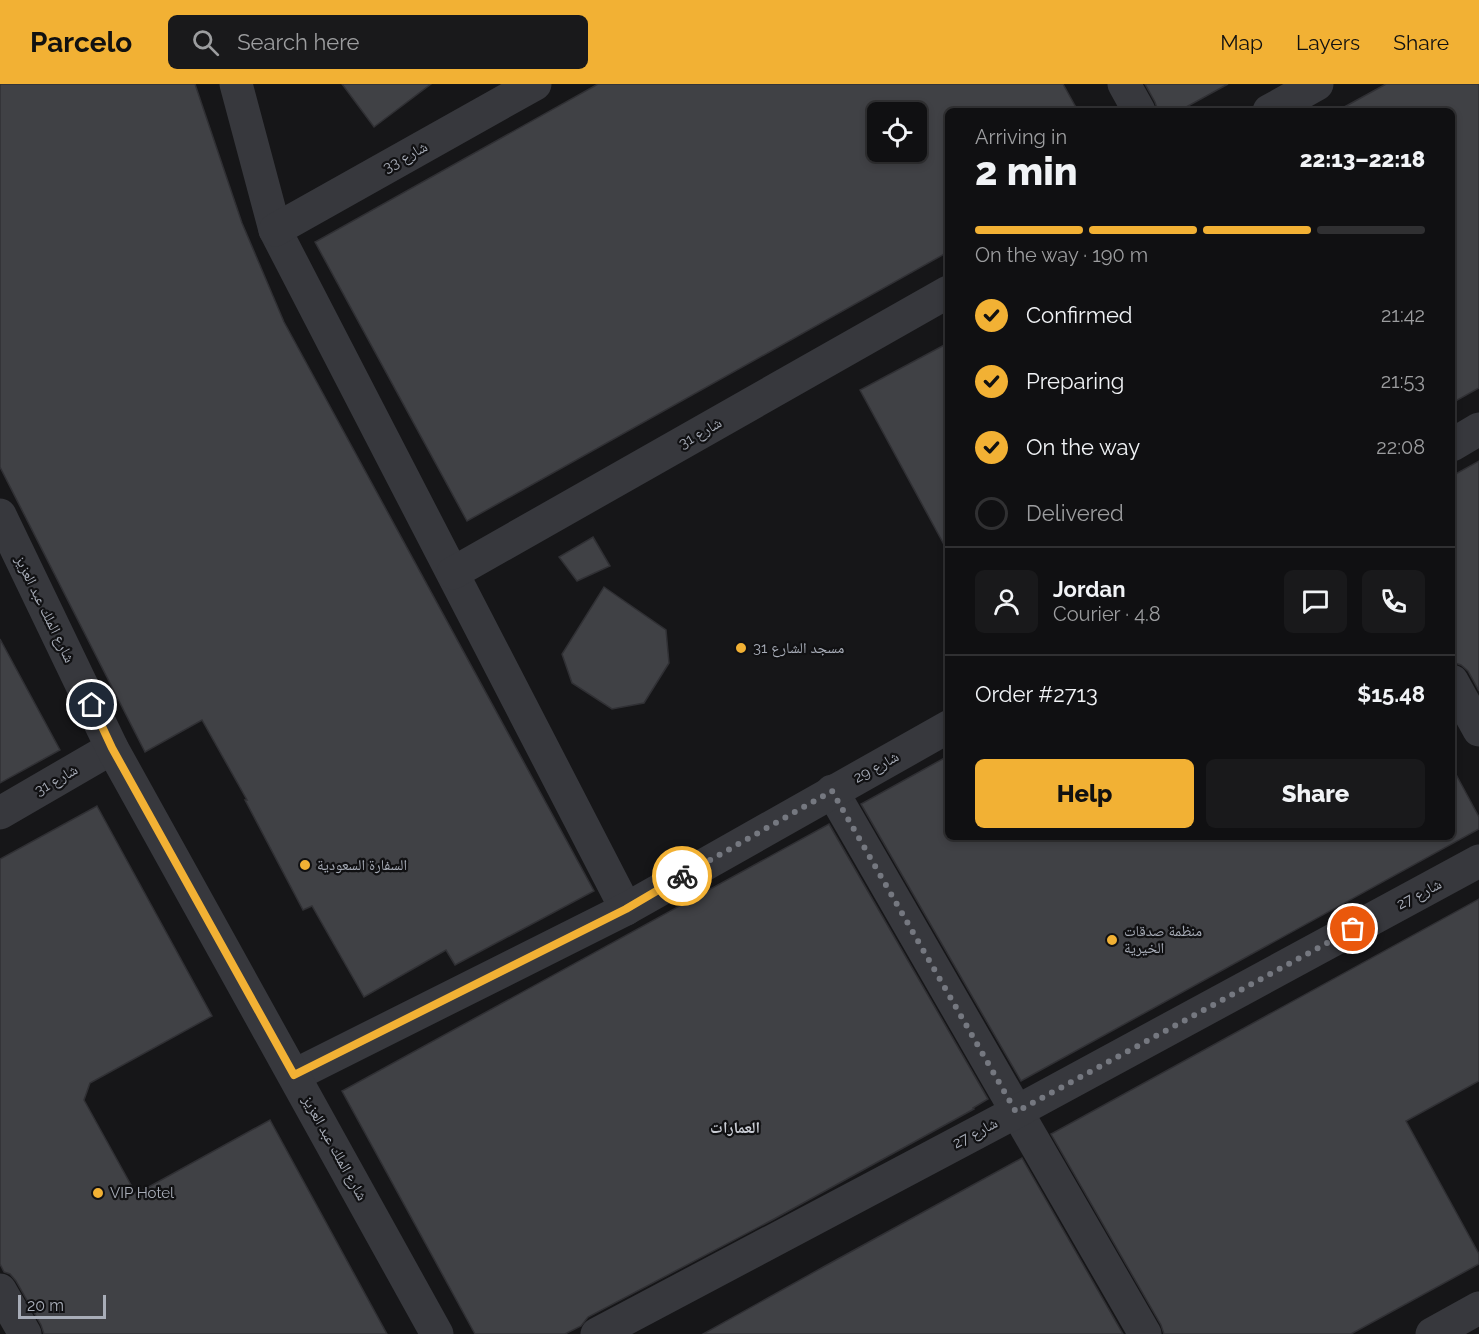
<!DOCTYPE html>
<html lang="en">
<head>
<meta charset="utf-8">
<style>
	:root { --surface:#101012; --page:#19191b; --text:#f1f3f6; --muted:#9c9d9f; --line:#303032; --accent:#f2b134 }
	body { margin:0; font-family:Raleway,"Noto Naskh Arabic",sans-serif; background:var(--page); color:var(--text); height:100vh; display:flex; flex-direction:column; font-size:22px; white-space:nowrap }
	* { box-sizing:border-box; margin:0 }
	p { font-size:20px; color:var(--muted) }
	.icon { flex:none; width:33px; height:33px; fill:none; stroke:currentColor; stroke-width:2; stroke-linecap:round; stroke-linejoin:round }
	.map { position:relative; flex:1; overflow:hidden }
	.panel { position:absolute; left:945px; top:24px; width:510px; height:732px; display:flex; flex-direction:column; background:var(--surface); border-radius:9px; box-shadow:0 3px 9px #0003,0 0 0 2px var(--line) }
	.panel>* { flex:none }
	.buttons { position:absolute; left:867px; top:18px; display:grid; gap:12px }
	.buttons a { display:grid; place-items:center; width:60px; height:60px; border-radius:9px; background:var(--surface); box-shadow:0 3px 9px #0003,0 0 0 2px var(--line); font-size:30px }
	.scale { position:absolute; left:18px; bottom:15px; width:88px; box-sizing:border-box; padding-left:6px; border:3px solid #a8adb8; border-top:0; font-size:16px; line-height:21px; white-space:nowrap; color:#a8adb8; -webkit-text-stroke:4px #111113; paint-order:stroke }
	.pin { position:absolute; display:grid; place-items:center; width:51px; height:51px; color:#fff; margin:-26px; border:3px solid #fff; border-radius:50%; box-shadow:0 2px 6px #0007 }
	.courier { position:absolute; display:grid; place-items:center; width:60px; height:60px; margin:-30px; border:4px solid #f2b134; border-radius:50%; background:#fff; color:#222; box-shadow:0 2px 8px #0007 }
	.head em { font-style:normal; font-weight:800 }
	.head div { display:flex; flex-direction:column-reverse }
	.head { display:flex; align-items:center; justify-content:space-between; height:102px; padding:0 30px }
	h1 { font-size:39px; font-weight:800; line-height:45px }
	.bar { display:grid; grid-template-columns:repeat(4,1fr); gap:9px 6px; align-content:center; height:72px; padding:0 30px }
	.bar i { height:8px; border-radius:4px; background:var(--line) }
	.bar .current { background:var(--accent) }
	.bar p { grid-column:span 4 }
	.line { display:flex; align-items:center; gap:15px; padding:0 30px; border-top:2px solid var(--line) }
	.line div { flex:1 }
	.round { display:grid; place-items:center; flex:none; width:63px; height:63px; border-radius:9px; background:var(--page) }
	ol { padding:0 30px; list-style:none }
	li { display:flex; align-items:center; gap:18px; height:66px }
	li p { margin-inline-start:auto }
	li .icon { padding:6px; border-radius:50%; background:var(--accent); color:#111; stroke-width:4 }
	li:last-child { color:var(--muted) }
	li i { width:33px; height:33px; border:3px solid var(--line); border-radius:50% }
	.cta { display:flex; gap:12px; margin-top:auto; padding:12px 30px }
	.cta a { flex:1; height:69px; border-radius:9px; background:var(--accent); color:#111; font-size:24px; font-weight:800; line-height:69px; text-align:center }
	.cta a+a { background:var(--page); color:var(--text) }
	header { display:flex; align-items:center; gap:36px; box-sizing:border-box; height:84px; padding:0 30px; background:var(--accent); color:#111 }
	header strong { font-size:28px }
	nav { display:flex; gap:33px; margin-inline-start:auto; font-size:21px }
	.search { width:420px; height:54px; background:var(--page); display:flex; align-items:center; gap:15px; box-sizing:border-box; padding:0 21px; border-radius:9px; color:var(--muted); font-size:22px }
	.map>svg:first-child { display:block }
</style>
</head>
<body>
<header>
<strong>Parcelo</strong>
<div class="search"><svg class="icon" aria-label="search" viewBox="0 0 24 24"><circle cx="10" cy="10" r="6"/><path d="M15 15l6 6"/></svg>Search here</div>
<nav><a>Map</a><a>Layers</a><a>Share</a></nav>
</header>
<div class="map">
<svg width="1479" height="1250" viewBox="0 0 1479 1250">
	<rect width="100%" height="100%" fill="#161618"/>
	<g fill="#404145" stroke="#303034" stroke-width="1.5" fill-rule="evenodd">
		<polygon points="0,0 195,0 242,139 284,238 594,807 455,881 446,866 364,913 312,822 303,826 245,716 247,716 202,636 145,668 0,383"/>
		<polygon points="342,0 431,0 374,43"/>
		<path d="M598,0H1063L1078,27H948V168L467,437L315,158ZM878,28H916V68H878Z"/>
		<polygon points="1145,0 1228,0 1179,27 1158,27 1155,18"/>
		<polygon points="1386,0 1479,0 1479,304 1452,319 1452,27 1337,27"/>
		<polygon points="948,259 948,468 860,306"/>
		<polygon points="1479,377 1479,607 1468,587 1461,581 1452,578 1452,392"/>
		<polygon points="593,453 610,482 577,497 559,473"/>
		<polygon points="604,503 666,546 669,579 644,619 612,625 572,599 562,570"/>
		<polygon points="0,555 60,666 0,699"/>
		<polygon points="948,672 948,753 1452,753 1452,683 1479,733 1479,745 1021,997 861,720"/>
		<polygon points="97,722 212,932 90,999 84,1016 136,1110 270,1036 387,1250 44,1250 41,1241 16,1197 10,1190 4,1188 0,1180 0,775"/>
		<polygon points="829,740 988,1015 973,1024 974,1025 774,1135 588,1233 581,1242 565,1250 475,1250 342,1007"/>
		<polygon points="1479,815 1479,997 1406,1037 1479,1170 1479,1180 1351,1250 1164,1250 1161,1241 1051,1050"/>
		<polygon points="1022,1074 1123,1250 703,1250 825,1182"/>
	</g>
	<g fill="none" stroke-linecap="round" stroke-linejoin="round">
		<g stroke="#37383d" stroke-width="33">
			<polyline points="236,0 275,146 626,825"/>
			<polyline points="1124,0 1139,27"/>
			<polyline points="1269,27 1317,0"/>
			<polyline points="275,146 535,0"/>
			<polyline points="1452,361 1479,345"/>
			<polyline points="453,489 948,208"/>
			<polyline points="1452,597 1479,646"/>
			<polyline points="832,707 1145,1250"/>
			<polyline points="0,729 112,664"/>
			<polyline points="295,991 626,825 948,643"/>
			<polyline points="0,1206 25,1250"/>
			<polyline points="597,1250 1016,1028 1479,777"/>
		</g>
		<g stroke="#37383d" stroke-width="33">
			<polyline points="0,431 112,664 437,1250"/>
			<polyline points="1432,1250 1479,1224"/>
		</g>
	</g>
	<g fill="none" stroke-linecap="round" stroke-linejoin="round">
		<polyline stroke="#757880" stroke-width="6" stroke-dasharray="0 10.8" points="682,792 832,707 1016,1028 1353,845"/>
		<polyline stroke="#f2b134" stroke-width="8" points="92,621 112,664 294,991 626,825 682,792"/>
	</g>
	<g fill="#f2b134" stroke="#111113" stroke-width="2">
		<circle cx="741" cy="564" r="6"/>
		<circle cx="305" cy="781" r="6"/>
		<circle cx="1112" cy="856" r="6"/>
		<circle cx="98" cy="1109" r="6"/>
	</g>
	<g text-anchor="middle" stroke-width="4.5" stroke-linejoin="round" paint-order="stroke">
		<g font-size="15" fill="#a8adb8" stroke="#111113">
			<text transform="translate(405 73) rotate(-29)" y="5">شارع 33</text>
			<text transform="translate(700 349) rotate(-30)" y="5">شارع 31</text>
			<text transform="translate(45 525) rotate(64)" y="5">شارع الملك عبد العزيز</text>
			<text transform="translate(876 683) rotate(-29)" y="5">شارع 29</text>
			<text transform="translate(56 696) rotate(-30)" y="5">شارع 31</text>
			<text transform="translate(1419 810) rotate(-28)" y="5">شارع 27</text>
			<text transform="translate(975 1049) rotate(-28)" y="5">شارع 27</text>
			<text transform="translate(335 1064) rotate(61)" y="5">شارع الملك عبد العزيز</text>
		</g>
		<g font-size="15" fill="#a8adb8" stroke="#111113" text-anchor="start">
			<text x="753" y="569">مسجد الشارع 31</text>
			<text x="317" y="786">السفارة السعودية</text>
			<text x="1124" y="852">منظمة صدقات<tspan x="1124" dy="17">الخيرية</tspan></text>
			<text x="110" y="1114">VIP Hotel</text>
		</g>
		<g font-size="16" font-weight="bold" fill="#c9ccd4" stroke="#111113">
			<text x="735" y="1049">العمارات</text>
		</g>
	</g>
</svg>
<div class="buttons">
<a><svg class="icon" aria-label="locate" viewBox="0 0 24 24"><circle cx="12" cy="12" r="6"/><path d="M12 2v4M12 18v4M2 12h4M18 12h4"/></svg></a>
</div>
<div class="scale">20 m</div>
<div class="pin" style="left:1353px;top:845px;background:#ea580c"><svg class="icon" aria-label="bag" viewBox="0 0 24 24"><path d="M5 8h14l-1 12H6zM9 8a3 3 0 0 1 6 0"/></svg></div>
<div class="pin" style="left:92px;top:621px;background:#1f2937"><svg class="icon" aria-label="home" viewBox="0 0 24 24"><path d="M3 11l9-7 9 7M6 9v11h12V9"/></svg></div>
<div class="courier" style="left:682px;top:792px"><svg class="icon" aria-label="bike" viewBox="0 0 24 24"><circle cx="6" cy="16" r="4"/><circle cx="18" cy="16" r="4"/><path d="M6 16l4-8h5l3 8M10 8l3 8H6M13 5h3"/></svg></div>
<section class="panel">
<div class="head"><div><h1>2 min</h1><p>Arriving in</p></div><em>22:13–22:18</em></div>
<div class="bar"><i class="current"></i><i class="current"></i><i class="current"></i><i></i><p>On the way · 190 m</p></div>
<ol>
<li><svg class="icon" aria-label="check" viewBox="0 0 24 24"><path d="M5 12l5 5 9-10"/></svg>Confirmed<p>21:42</p></li>
<li><svg class="icon" aria-label="check" viewBox="0 0 24 24"><path d="M5 12l5 5 9-10"/></svg>Preparing<p>21:53</p></li>
<li><svg class="icon" aria-label="check" viewBox="0 0 24 24"><path d="M5 12l5 5 9-10"/></svg>On the way<p>22:08</p></li>
<li><i></i>Delivered</li>
</ol>
<div class="line" style="height:108px"><a class="round"><svg class="icon" aria-label="person" viewBox="0 0 24 24"><circle cx="12" cy="8" r="4"/><path d="M4 21q1-7 8-7t8 7"/></svg></a><div><b>Jordan</b><p>Courier · 4.8</p></div><a class="round"><svg class="icon" aria-label="chat" viewBox="0 0 24 24"><path d="M4 5h16v11H9l-5 4z"/></svg></a><a class="round"><svg class="icon" aria-label="phone" viewBox="0 0 24 24"><path d="M5 4h4l2 5-3 2q2 4 5 5l2-3 5 2v4C11 20 4 13 5 4z"/></svg></a></div>
<div class="line" style="height:78px"><div>Order #2713</div><b>$15.48</b></div>
<div class="cta"><a>Help</a><a>Share</a></div>
</section>
</div>
</body>
</html>
